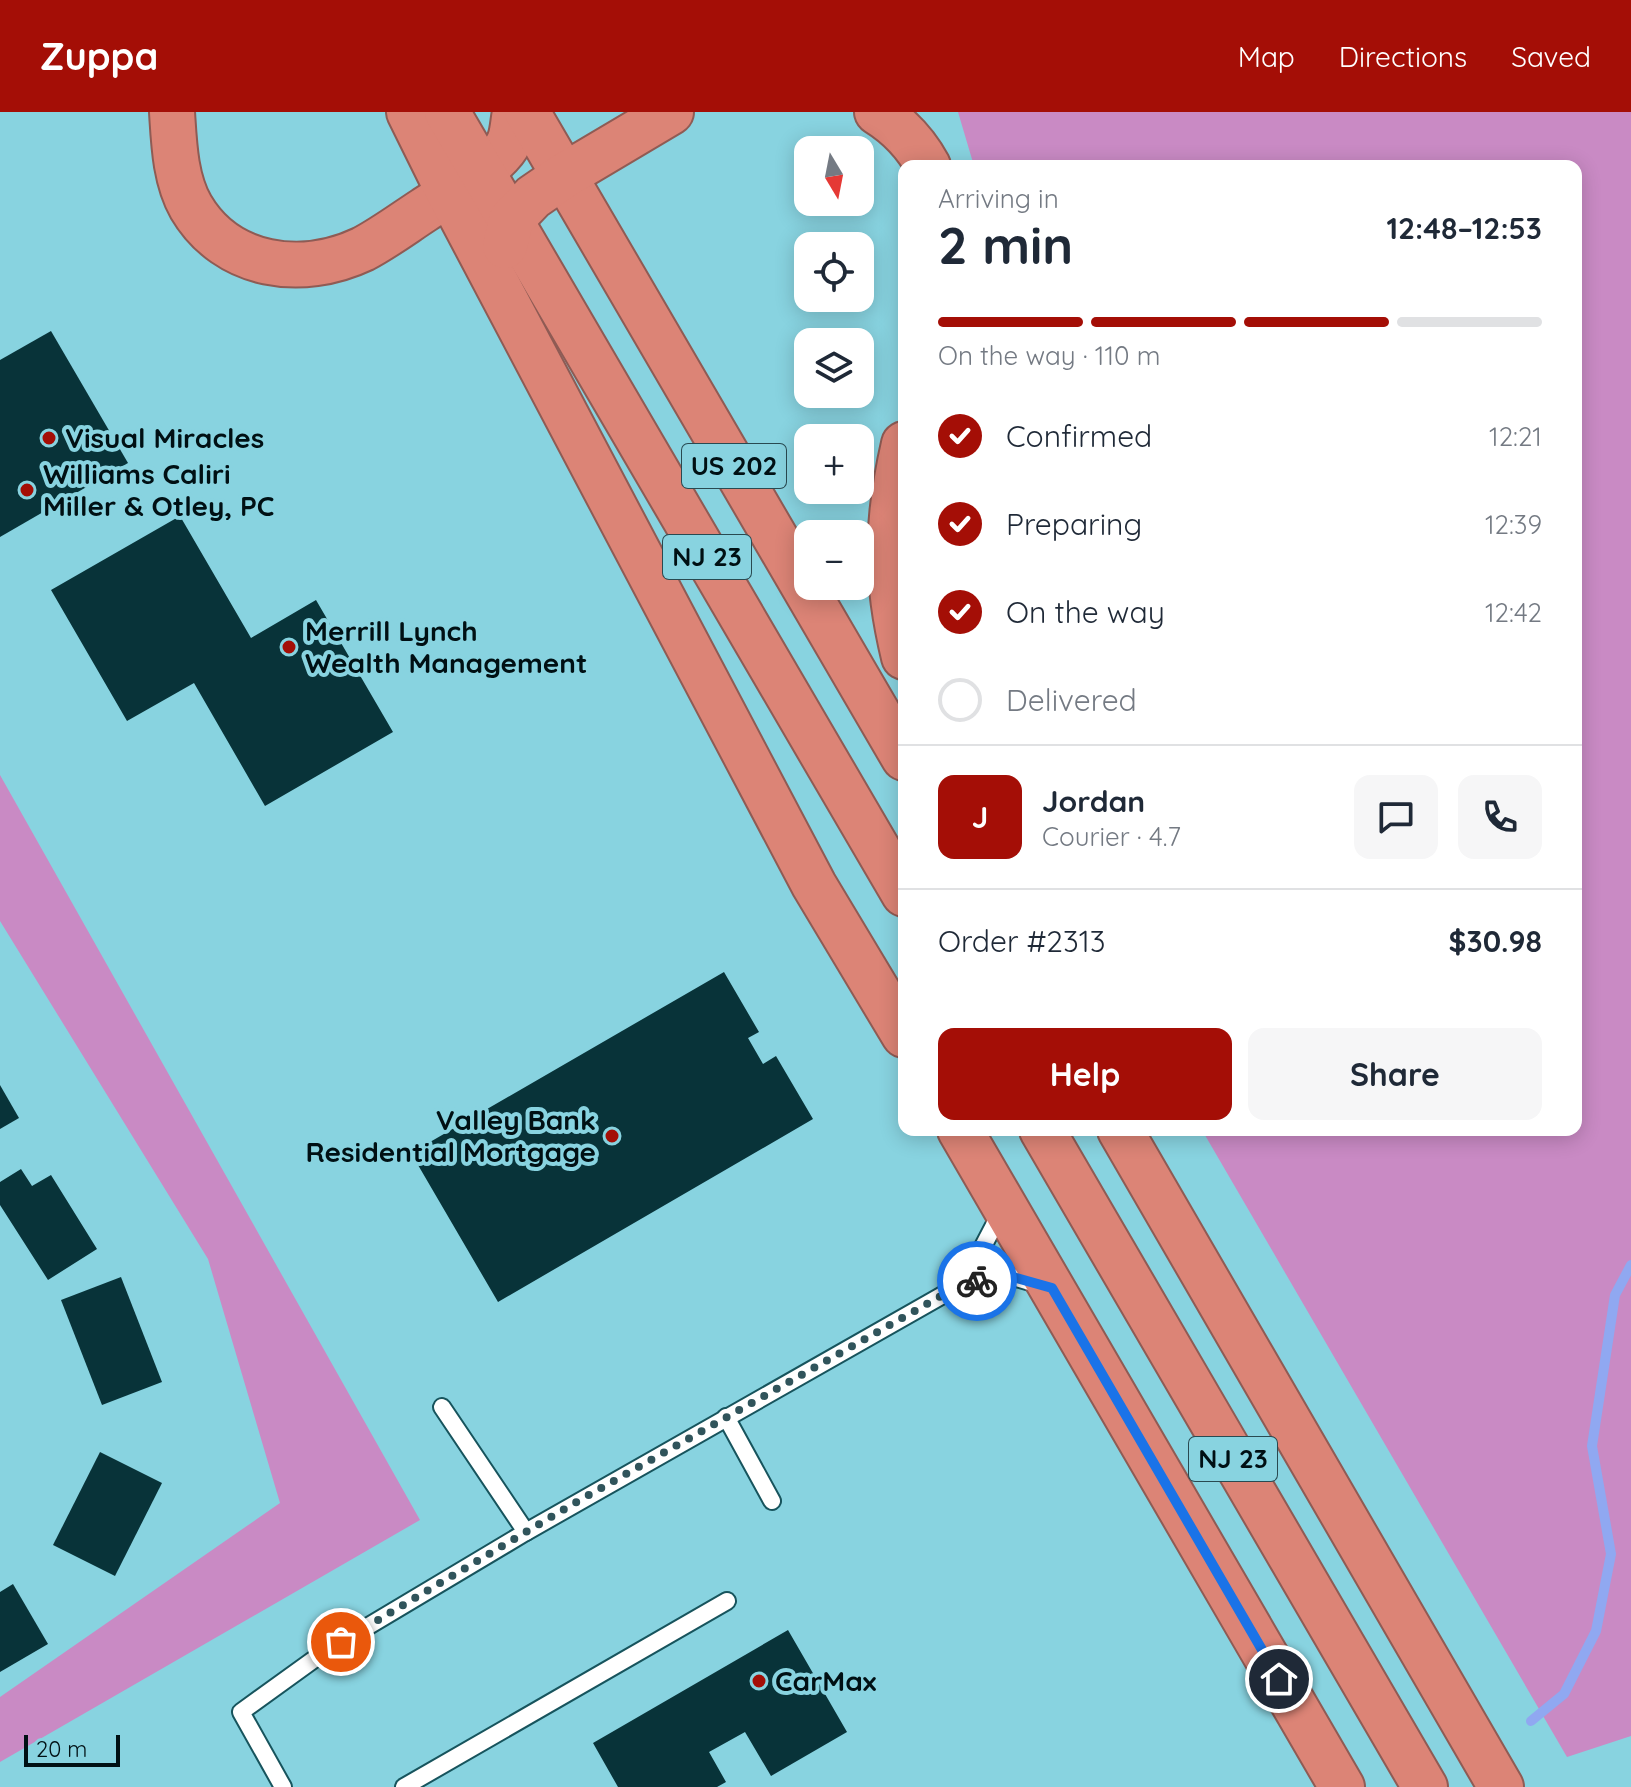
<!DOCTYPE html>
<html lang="en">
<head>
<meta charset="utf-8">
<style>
	:root { --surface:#fff; --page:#f6f6f7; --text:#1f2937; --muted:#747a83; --line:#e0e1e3; --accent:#a40e06 }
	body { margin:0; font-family:Quicksand,sans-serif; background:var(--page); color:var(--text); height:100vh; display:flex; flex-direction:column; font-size:30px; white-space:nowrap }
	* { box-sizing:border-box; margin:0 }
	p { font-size:26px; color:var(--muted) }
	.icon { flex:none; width:44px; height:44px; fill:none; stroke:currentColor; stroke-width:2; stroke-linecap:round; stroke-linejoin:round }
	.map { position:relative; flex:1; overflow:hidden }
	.sheet { position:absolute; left:898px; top:48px; width:684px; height:976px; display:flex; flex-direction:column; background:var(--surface); border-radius:16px; box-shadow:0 4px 20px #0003 }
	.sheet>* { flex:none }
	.needle { width:52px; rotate:170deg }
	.controls { position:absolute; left:794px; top:24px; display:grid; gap:16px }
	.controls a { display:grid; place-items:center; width:80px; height:80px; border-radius:16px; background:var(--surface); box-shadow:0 4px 20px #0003; font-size:40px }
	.scale { position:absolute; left:24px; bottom:20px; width:96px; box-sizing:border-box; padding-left:8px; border:4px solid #001014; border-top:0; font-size:22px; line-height:28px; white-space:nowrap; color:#001014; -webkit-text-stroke:6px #88d3e0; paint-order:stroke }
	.pin { position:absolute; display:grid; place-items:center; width:68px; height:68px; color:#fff; margin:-34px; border:4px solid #fff; border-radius:50%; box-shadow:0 2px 8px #0007 }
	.courier { position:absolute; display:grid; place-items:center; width:80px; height:80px; margin:-40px; border:6px solid #1a73e8; border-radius:50%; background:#fff; color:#222; box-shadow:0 2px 10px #0007 }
	.head em { font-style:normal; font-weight:700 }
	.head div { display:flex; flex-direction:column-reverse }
	.head { display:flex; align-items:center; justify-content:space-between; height:136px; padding:0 40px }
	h1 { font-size:52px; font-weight:700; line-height:60px }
	.bar { display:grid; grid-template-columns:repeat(4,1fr); gap:12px 8px; align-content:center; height:96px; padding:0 40px }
	.bar i { height:10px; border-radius:6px; background:var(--line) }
	.bar .active { background:var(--accent) }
	.bar p { grid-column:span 4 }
	.line { display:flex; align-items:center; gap:20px; padding:0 40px; border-top:2px solid var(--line) }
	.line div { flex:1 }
	.round { display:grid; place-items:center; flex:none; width:84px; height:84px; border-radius:16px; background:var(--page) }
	ol { padding:0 40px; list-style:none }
	li { display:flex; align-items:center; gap:24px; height:88px }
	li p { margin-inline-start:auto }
	li .icon { padding:8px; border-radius:50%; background:var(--accent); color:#fff; stroke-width:4 }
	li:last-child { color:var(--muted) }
	li i { width:44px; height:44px; border:4px solid var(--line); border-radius:50% }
	.cta { display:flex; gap:16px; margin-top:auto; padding:16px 40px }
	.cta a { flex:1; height:92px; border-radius:16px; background:var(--accent); color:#fff; font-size:32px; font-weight:700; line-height:92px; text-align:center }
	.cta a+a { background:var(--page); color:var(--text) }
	header { display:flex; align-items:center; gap:48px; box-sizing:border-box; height:112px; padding:0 40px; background:var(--accent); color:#fff }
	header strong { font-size:38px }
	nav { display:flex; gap:44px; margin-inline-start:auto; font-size:28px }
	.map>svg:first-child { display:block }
</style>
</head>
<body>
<header>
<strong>Zuppa</strong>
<nav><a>Map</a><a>Directions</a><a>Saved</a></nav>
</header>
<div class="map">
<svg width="1631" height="1675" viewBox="0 0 1631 1675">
	<rect width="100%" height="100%" fill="#88d3e0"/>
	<g fill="#c98ac4">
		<polygon points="958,0 1631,0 1631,1624 1567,1645 1202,1018 1576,1018 1576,54 974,54"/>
		<polygon points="0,663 420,1408 0,1650 0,1585 280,1391 208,1147 0,809"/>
	</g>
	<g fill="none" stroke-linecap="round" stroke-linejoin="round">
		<polyline stroke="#90a8f1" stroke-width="10" points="1531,1609 1564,1582 1596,1519 1611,1442 1592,1334 1615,1183 1631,1153"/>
	</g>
	<g fill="#083339">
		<polygon points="51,219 128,351 0,425 0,248"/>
		<polygon points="180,404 251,526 316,488 393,620 265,694 194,571 127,609 51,478"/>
		<polygon points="724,860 759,920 748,926 763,952 776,944 813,1007 498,1190 411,1041"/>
		<polygon points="0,973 19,1006 0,1017"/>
		<polygon points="21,1057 32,1074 51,1063 97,1137 48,1168 0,1093 0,1070"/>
		<polygon points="121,1165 162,1270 102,1293 61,1188"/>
		<polygon points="100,1340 162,1371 115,1464 53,1433"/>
		<polygon points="13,1472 48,1532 0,1560 0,1480"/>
		<polygon points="788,1518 847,1620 771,1664 745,1620 709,1640 726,1670 717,1675 618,1675 593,1631"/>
	</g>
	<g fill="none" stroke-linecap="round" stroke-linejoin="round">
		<defs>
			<g id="lane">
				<polyline points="964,1171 1002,1098"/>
				<polyline points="726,1305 772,1389"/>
				<polyline points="526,1420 964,1171 1006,1163 1040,1173"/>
				<polyline points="283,1675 241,1600 320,1543 526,1420 442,1295"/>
				<polyline points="404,1675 727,1489"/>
			</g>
			<g id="highway">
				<path d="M172,0C174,31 175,67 191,95C227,156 302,166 363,137C384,126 404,111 424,98C445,84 500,52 509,30C513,21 513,9 515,0"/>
				<polyline points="409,0 449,81 814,773 904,923"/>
				<polyline points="447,0 904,782"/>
				<polyline points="527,0 904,646"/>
				<path d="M877,0C898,13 916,32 928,54"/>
				<polyline points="505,134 511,108 533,85 565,63 671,0"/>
				<path d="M904,332C886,411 885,467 904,545"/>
				<polyline points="960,1018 1342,1675"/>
				<polyline points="1042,1018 1425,1675"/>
				<polyline points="1120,1018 1501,1675"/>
			</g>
		</defs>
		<use href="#lane" stroke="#17545d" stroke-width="20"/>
		<use href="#highway" stroke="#8f5b54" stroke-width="48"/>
		<use href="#lane" stroke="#fff" stroke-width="16"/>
		<use href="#highway" stroke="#dc8476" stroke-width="44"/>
	</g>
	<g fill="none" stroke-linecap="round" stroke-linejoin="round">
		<polyline stroke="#30545b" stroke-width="8" stroke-dasharray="0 14.4" points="341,1530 573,1392 964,1171 977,1169"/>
		<polyline stroke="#1a73e8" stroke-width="10" points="977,1169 1006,1163 1052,1176 1279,1567"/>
	</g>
	<g fill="#a40e06" stroke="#88d3e0" stroke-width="3">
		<circle cx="49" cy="326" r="8"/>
		<circle cx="27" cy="378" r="8"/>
		<circle cx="289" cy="535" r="8"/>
		<circle cx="612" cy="1024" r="8"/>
		<circle cx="759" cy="1569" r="8"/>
	</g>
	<g text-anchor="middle" stroke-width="8" stroke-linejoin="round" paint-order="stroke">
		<g fill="#88d3e0" stroke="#294a51" stroke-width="2">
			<rect x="682" y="332" width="104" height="44" rx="6"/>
			<rect x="663" y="423" width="88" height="44" rx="6"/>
			<rect x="1189" y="1325" width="88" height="44" rx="6"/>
		</g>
		<g font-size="26" font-weight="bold" fill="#001014">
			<text x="734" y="363">US 202</text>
			<text x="707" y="454">NJ 23</text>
			<text x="1233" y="1356">NJ 23</text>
		</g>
		<g font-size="28" font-weight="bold" fill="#001014" stroke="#88d3e0" text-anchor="start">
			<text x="65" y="336">Visual Miracles</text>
			<text x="43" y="372">Williams Caliri<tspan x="43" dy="32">Miller &amp; Otley, PC</tspan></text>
			<text x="305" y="529">Merrill Lynch<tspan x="305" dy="32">Wealth Management</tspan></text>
			<text x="596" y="1018" text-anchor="end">Valley Bank<tspan x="596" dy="32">Residential Mortgage</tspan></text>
			<text x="775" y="1579">CarMax</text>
		</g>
	</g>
</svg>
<div class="controls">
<a><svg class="needle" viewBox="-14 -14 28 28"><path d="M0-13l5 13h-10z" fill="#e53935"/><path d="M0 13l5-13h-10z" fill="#747a83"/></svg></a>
<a><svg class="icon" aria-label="locate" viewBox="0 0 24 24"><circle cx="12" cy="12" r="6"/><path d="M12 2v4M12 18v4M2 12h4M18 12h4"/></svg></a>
<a><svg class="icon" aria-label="layers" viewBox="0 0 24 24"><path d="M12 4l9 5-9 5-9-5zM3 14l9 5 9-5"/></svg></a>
<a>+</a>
<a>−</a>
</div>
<div class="scale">20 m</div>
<div class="pin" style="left:341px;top:1530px;background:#ea580c"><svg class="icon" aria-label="bag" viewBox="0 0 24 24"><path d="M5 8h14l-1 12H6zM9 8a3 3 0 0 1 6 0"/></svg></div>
<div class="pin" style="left:1279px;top:1567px;background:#1f2937"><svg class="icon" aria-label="home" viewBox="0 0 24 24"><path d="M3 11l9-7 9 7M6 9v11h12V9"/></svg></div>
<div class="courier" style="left:977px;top:1169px"><svg class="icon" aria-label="bike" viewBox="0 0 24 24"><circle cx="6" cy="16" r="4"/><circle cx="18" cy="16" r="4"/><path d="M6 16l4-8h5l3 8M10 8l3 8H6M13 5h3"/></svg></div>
<section class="sheet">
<div class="head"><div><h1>2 min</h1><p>Arriving in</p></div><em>12:48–12:53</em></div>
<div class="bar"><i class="active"></i><i class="active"></i><i class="active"></i><i></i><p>On the way · 110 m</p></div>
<ol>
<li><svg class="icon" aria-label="check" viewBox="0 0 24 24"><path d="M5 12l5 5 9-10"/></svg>Confirmed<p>12:21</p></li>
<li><svg class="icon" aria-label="check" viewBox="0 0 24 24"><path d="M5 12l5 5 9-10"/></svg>Preparing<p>12:39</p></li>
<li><svg class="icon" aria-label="check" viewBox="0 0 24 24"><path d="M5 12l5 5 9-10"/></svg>On the way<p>12:42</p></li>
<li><i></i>Delivered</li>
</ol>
<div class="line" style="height:144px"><b class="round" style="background:var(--accent);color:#fff">J</b><div><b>Jordan</b><p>Courier · 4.7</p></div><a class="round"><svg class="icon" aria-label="chat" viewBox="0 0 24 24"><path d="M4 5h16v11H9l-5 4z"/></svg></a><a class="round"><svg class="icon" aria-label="phone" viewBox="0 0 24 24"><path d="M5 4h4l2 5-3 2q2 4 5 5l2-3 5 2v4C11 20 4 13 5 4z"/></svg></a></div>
<div class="line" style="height:104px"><div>Order #2313</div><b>$30.98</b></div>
<div class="cta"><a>Help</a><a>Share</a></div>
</section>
</div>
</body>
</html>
